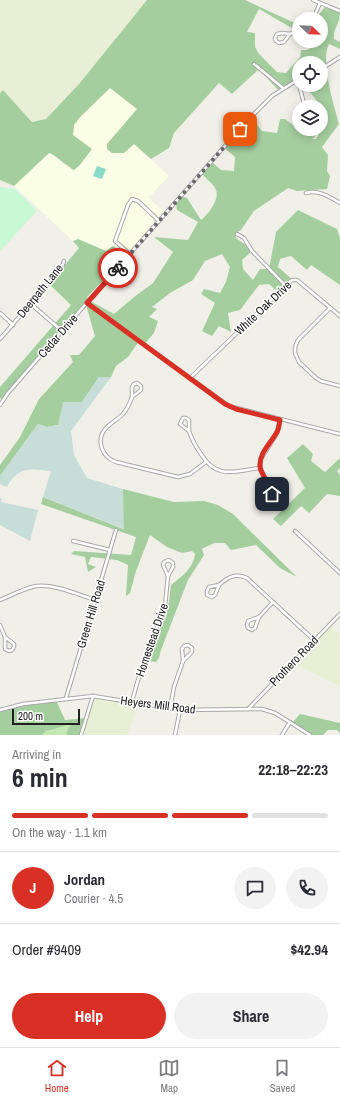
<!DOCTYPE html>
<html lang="en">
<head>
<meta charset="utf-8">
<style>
	:root { --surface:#fff; --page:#f2f2f3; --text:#2b2b33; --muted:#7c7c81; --line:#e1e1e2; --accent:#d93025 }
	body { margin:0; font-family:"Archivo Narrow",sans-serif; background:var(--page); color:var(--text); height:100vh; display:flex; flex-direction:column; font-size:15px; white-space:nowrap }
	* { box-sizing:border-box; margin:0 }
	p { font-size:13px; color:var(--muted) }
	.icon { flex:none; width:22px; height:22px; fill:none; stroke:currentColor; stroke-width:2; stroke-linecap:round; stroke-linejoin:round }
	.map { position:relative; height:735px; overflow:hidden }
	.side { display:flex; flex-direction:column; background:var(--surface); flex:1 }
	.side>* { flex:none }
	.needle { width:26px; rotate:113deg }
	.controls { position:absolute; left:292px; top:12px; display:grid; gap:8px }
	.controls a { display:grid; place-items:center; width:36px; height:36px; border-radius:50%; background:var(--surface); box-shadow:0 2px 10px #0003; font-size:20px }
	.scale { position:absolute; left:12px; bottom:10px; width:68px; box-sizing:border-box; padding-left:4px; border:2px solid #212121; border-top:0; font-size:11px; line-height:14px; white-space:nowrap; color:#212121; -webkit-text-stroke:3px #fff; paint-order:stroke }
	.pin { position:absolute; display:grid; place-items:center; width:34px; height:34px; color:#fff; margin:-17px; border-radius:8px; box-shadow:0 2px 6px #0006 }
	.courier { position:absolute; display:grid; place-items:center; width:40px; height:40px; margin:-20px; border:3px solid #d93025; border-radius:50%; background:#fff; color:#222; box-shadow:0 1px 5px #0007 }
	.headline em { font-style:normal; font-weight:700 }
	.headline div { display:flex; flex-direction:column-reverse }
	.headline { display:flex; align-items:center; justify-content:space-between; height:68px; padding:0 12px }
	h1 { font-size:26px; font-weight:700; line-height:30px }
	.bar { display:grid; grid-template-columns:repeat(4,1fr); gap:6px 4px; align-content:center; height:48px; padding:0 12px }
	.bar i { height:5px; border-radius:3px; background:var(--line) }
	.bar .active { background:var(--accent) }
	.bar p { grid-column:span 4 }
	.line { display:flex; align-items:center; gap:10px; padding:0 12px; border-top:1px solid var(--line) }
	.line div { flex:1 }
	.round { display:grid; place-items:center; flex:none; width:42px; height:42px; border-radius:21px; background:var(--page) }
	.cta { display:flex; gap:8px; margin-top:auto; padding:8px 12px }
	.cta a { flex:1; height:46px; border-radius:24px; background:var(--accent); color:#fff; font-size:16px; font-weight:700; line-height:46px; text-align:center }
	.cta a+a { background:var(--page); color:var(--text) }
	.dock { display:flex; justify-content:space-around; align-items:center; height:56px; border-top:1px solid var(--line); background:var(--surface); font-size:11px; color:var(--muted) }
	.dock a { display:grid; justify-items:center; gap:2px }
	.dock .active { color:var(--accent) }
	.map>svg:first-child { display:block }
</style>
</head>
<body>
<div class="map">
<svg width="340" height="735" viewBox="0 0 340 735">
	<rect width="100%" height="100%" fill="#f1f0e8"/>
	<polygon fill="#fafee5" points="110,88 138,109 134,144 169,176 148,198 165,212 127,256 113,247 106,251 78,239 73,241 14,186 49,153 52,154 65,165 73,135 74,125 80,117"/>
	<g fill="#e8efd5">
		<polygon points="0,0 147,0 79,84 46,119 33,122 3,91 0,93"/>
		<polygon points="330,627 340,635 340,686 294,664"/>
		<polygon points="93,697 138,704 127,735 81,735"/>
	</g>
	<polygon fill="#c3e8b1" points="72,723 66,733 67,735 42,735 46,731"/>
	<g fill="#a5ce9f">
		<path d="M147,0H245L299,25V27L295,30L259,9L247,32L255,33V47L259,54L277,72L286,73L300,57L301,50H307L318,44L317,41H321V19H315L325,7L340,12C340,25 333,27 334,39L340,42V49L329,44C320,60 334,105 339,124L322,147L328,155L327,171L330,176L327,189L297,191L288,188L254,211L241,230L235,233L236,238L250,248V253L242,260L243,269L253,280L260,269H269L276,232L298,210L337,229L340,238V285L311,265L307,270L291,256L280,259L278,267L293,280L279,293L269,284L259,285L240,310L228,313L231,332L219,326L212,336L202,331L215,303L201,294L204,289L220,293L226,282L230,267L222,254L205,261L193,280L170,293L152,307L157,309L149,317L158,321L154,333L144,345L139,341L128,357L116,366L111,377H99L82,402L58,425L47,427L38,424L0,476V465L20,437L39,399L73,362L70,355H79L95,336L86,305L4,400L0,398V387L71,305L49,284L79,248L73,241L78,239L106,251L113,246L127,256L87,297L92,302L114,314L134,297L153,283L173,252L154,237L188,240L198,222L177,210L176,203L181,196L187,198L201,220C208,215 220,199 216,190C214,184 205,178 201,173L211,161L221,170L234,171L235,157L223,147L251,117L262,131L277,133L280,119H285L293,125H299V129H303L306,136L314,131L315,137L312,139H316L319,134V129H321V107H319V104L305,85H321V63H299V78L279,91L259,69L232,94L219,83L174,133L169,148L151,159L134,144L124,153H112L107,149V144L137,109L110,88L80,117L74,125L73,135L92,149L79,166L74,170C67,166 54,154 49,153L14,186L0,180V93L3,90L32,122L46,119L79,84Z"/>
		<polygon points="303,444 313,454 311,461 325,472 340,458 340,468 337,471 340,475 340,496 327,494 309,513 301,506 281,526 273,519 305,488 287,458"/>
		<path d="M123,489L174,502L204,501L218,505L233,514L297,577L280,568L256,545L231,550L225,543H214L202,549L204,555L188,580L161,650L159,658L156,662L150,661L151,654L169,602L171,585C182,576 193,569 195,554L192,551L182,553L167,547L150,535L136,571L130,593L126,596L128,565L117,560L91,557L88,564L96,567L88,572L85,557L71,554L74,551L131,555L136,537L41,504L43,497L123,529Z"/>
		<polygon points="56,700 65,720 86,718 81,735 67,735 66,733 71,724 46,731 42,735 0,735 0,710"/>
		<polygon points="300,714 340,723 340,733 337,730 328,730 323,735 307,735 292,723"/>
	</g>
	<g fill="#c6ded7">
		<path d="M99,377H111L71,431L74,455L87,478L123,489L124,529L43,497L51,471C30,469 18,466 7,487L0,484V476L38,424L47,427L58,425L63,402H82Z"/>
		<polygon points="0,498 2,499 1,502 38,510 30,541 0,525"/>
	</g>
	<polygon fill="#c9f8d4" points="0,187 15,189 37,211 0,251"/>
	<polygon fill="#8adcca" points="97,166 106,169 102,179 93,176"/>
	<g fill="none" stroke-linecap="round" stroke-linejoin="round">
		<defs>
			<g id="minor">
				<polyline points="313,0 340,11"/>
				<polyline points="313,19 320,3"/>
				<polygon points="282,33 290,34 284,42 279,43 276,41 275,38 277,34"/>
				<polyline points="290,34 299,30"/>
				<polyline points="254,64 283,88"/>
				<polyline points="321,69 340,57"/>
				<polyline points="299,85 305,107"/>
				<path d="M306,193C317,189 330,197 340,203"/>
				<polyline points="237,234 244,238 252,251 286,286"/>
				<polyline points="130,254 115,241 128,205 132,199 138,201 159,221"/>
				<polyline points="87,303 229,406 340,434"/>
				<polyline points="31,304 62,331"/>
				<polyline points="330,308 298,340 295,347 295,353 299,362 316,378 321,381 340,386"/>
				<polyline points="0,313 13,325"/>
				<polyline points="0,339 61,269 64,261"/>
				<polyline points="190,378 292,280 297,280 340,316"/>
				<polygon points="137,383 141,386 141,390 132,397 132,387 134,384"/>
				<path d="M132,397C130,403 127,409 123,414C118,419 111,423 106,428C95,440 102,457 116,462L178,477L190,474L206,462"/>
				<polyline points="0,405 8,393 62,331 246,122 272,96 299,79"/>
				<polygon points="183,418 186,418 189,420 189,431 180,424"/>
				<path d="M189,431C192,440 196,447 201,454C217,480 234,471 260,468"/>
				<polyline points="266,480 260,468 261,459 277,433 280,420"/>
				<polygon points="266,480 276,485 277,489 275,492 272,494 267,491"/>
				<polyline points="295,531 340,573"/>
				<polyline points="73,541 110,550"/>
				<polygon points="169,560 173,563 173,567 168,576 163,565 164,562"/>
				<path d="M219,585C228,577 235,573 247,578L314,640"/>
				<polygon points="219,585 215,595 212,597 207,595 207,591 209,587"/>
				<path d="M0,600C10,596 21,590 32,587C50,582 77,594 95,600"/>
				<polygon points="259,617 255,628 252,630 248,628 247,625 248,621"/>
				<polyline points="259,617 273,602"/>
				<polyline points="0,625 5,637"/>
				<polygon points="5,637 14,644 14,647 12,650 9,651 5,649"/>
				<polygon points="188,645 192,648 192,652 183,661 182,649 184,646"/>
				<polyline points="66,698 116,530"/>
				<polyline points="132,702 137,683 165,606 168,576"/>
				<polyline points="170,708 174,687 183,661"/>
				<polyline points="248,709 340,614"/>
				<polyline points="0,710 23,704 93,696 180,710 262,709 275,713 310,735"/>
				<polyline points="81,735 93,696"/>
				<polyline points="175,735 180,710"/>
				<polyline points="282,735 290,722"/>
			</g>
		</defs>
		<use href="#minor" stroke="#a8a8a8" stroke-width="4.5"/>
		<use href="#minor" stroke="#fff" stroke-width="2.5"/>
	</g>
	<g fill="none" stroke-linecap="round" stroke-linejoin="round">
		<polyline stroke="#6a6967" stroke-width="4" stroke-dasharray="0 7.2" points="118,268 240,129"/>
		<path stroke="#d93025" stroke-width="5" d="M118,268L87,303L225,404L236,409L280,420C279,424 279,429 277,432C271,443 259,453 260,466C260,472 265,476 266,481C267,487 265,492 272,494"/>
	</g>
	<g text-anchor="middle" stroke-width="3" stroke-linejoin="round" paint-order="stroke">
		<g font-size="12" fill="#212121" stroke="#fff">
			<text transform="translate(40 291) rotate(-51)" y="4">Deerpath Lane</text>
			<text transform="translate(263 308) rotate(-43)" y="4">White Oak Drive</text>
			<text transform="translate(58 336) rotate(-49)" y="4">Cedar Drive</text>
			<text transform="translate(91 614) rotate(-73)" y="4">Green Hill Road</text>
			<text transform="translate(152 640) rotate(-71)" y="4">Homestead Drive</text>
			<text transform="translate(294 661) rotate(-46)" y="4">Prothero Road</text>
			<text transform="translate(158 705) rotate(7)" y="4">Heyers Mill Road</text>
		</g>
	</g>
</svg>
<div class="controls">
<a><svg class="needle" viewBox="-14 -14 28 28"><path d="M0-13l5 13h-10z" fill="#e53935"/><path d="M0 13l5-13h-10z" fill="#7c7c81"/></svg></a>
<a><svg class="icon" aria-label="locate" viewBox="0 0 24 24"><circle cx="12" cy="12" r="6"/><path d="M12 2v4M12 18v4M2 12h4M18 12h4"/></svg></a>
<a><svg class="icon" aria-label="layers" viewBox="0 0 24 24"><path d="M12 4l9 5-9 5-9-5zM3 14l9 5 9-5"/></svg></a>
</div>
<div class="scale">200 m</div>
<div class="pin" style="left:240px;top:129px;background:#ea580c"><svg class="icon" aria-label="bag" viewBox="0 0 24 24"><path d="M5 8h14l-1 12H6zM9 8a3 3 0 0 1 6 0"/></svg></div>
<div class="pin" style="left:272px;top:494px;background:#1f2937"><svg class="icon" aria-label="home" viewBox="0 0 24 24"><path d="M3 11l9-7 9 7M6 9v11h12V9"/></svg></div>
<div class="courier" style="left:118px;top:268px"><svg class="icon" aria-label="bike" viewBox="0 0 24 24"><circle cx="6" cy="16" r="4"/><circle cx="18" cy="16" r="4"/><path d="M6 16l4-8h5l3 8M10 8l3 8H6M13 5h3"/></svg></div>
</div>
<section class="side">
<div class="headline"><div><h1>6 min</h1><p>Arriving in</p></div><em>22:18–22:23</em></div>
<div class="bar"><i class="active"></i><i class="active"></i><i class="active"></i><i></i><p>On the way · 1.1 km</p></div>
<div class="line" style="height:72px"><b class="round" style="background:var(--accent);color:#fff">J</b><div><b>Jordan</b><p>Courier · 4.5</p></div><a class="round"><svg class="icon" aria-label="chat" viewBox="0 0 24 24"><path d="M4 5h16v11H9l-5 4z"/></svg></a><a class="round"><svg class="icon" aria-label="phone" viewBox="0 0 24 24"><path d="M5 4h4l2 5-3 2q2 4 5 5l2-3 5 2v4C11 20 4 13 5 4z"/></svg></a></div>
<div class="line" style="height:52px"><div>Order #9409</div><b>$42.94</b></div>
<div class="cta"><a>Help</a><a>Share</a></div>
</section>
<nav class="dock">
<a class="active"><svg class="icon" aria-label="home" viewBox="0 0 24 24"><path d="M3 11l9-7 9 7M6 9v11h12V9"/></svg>Home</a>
<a><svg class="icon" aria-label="map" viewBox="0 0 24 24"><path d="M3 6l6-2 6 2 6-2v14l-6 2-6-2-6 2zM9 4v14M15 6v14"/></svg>Map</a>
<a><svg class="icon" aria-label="saved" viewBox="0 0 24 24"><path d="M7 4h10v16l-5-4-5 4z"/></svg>Saved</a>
</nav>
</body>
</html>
